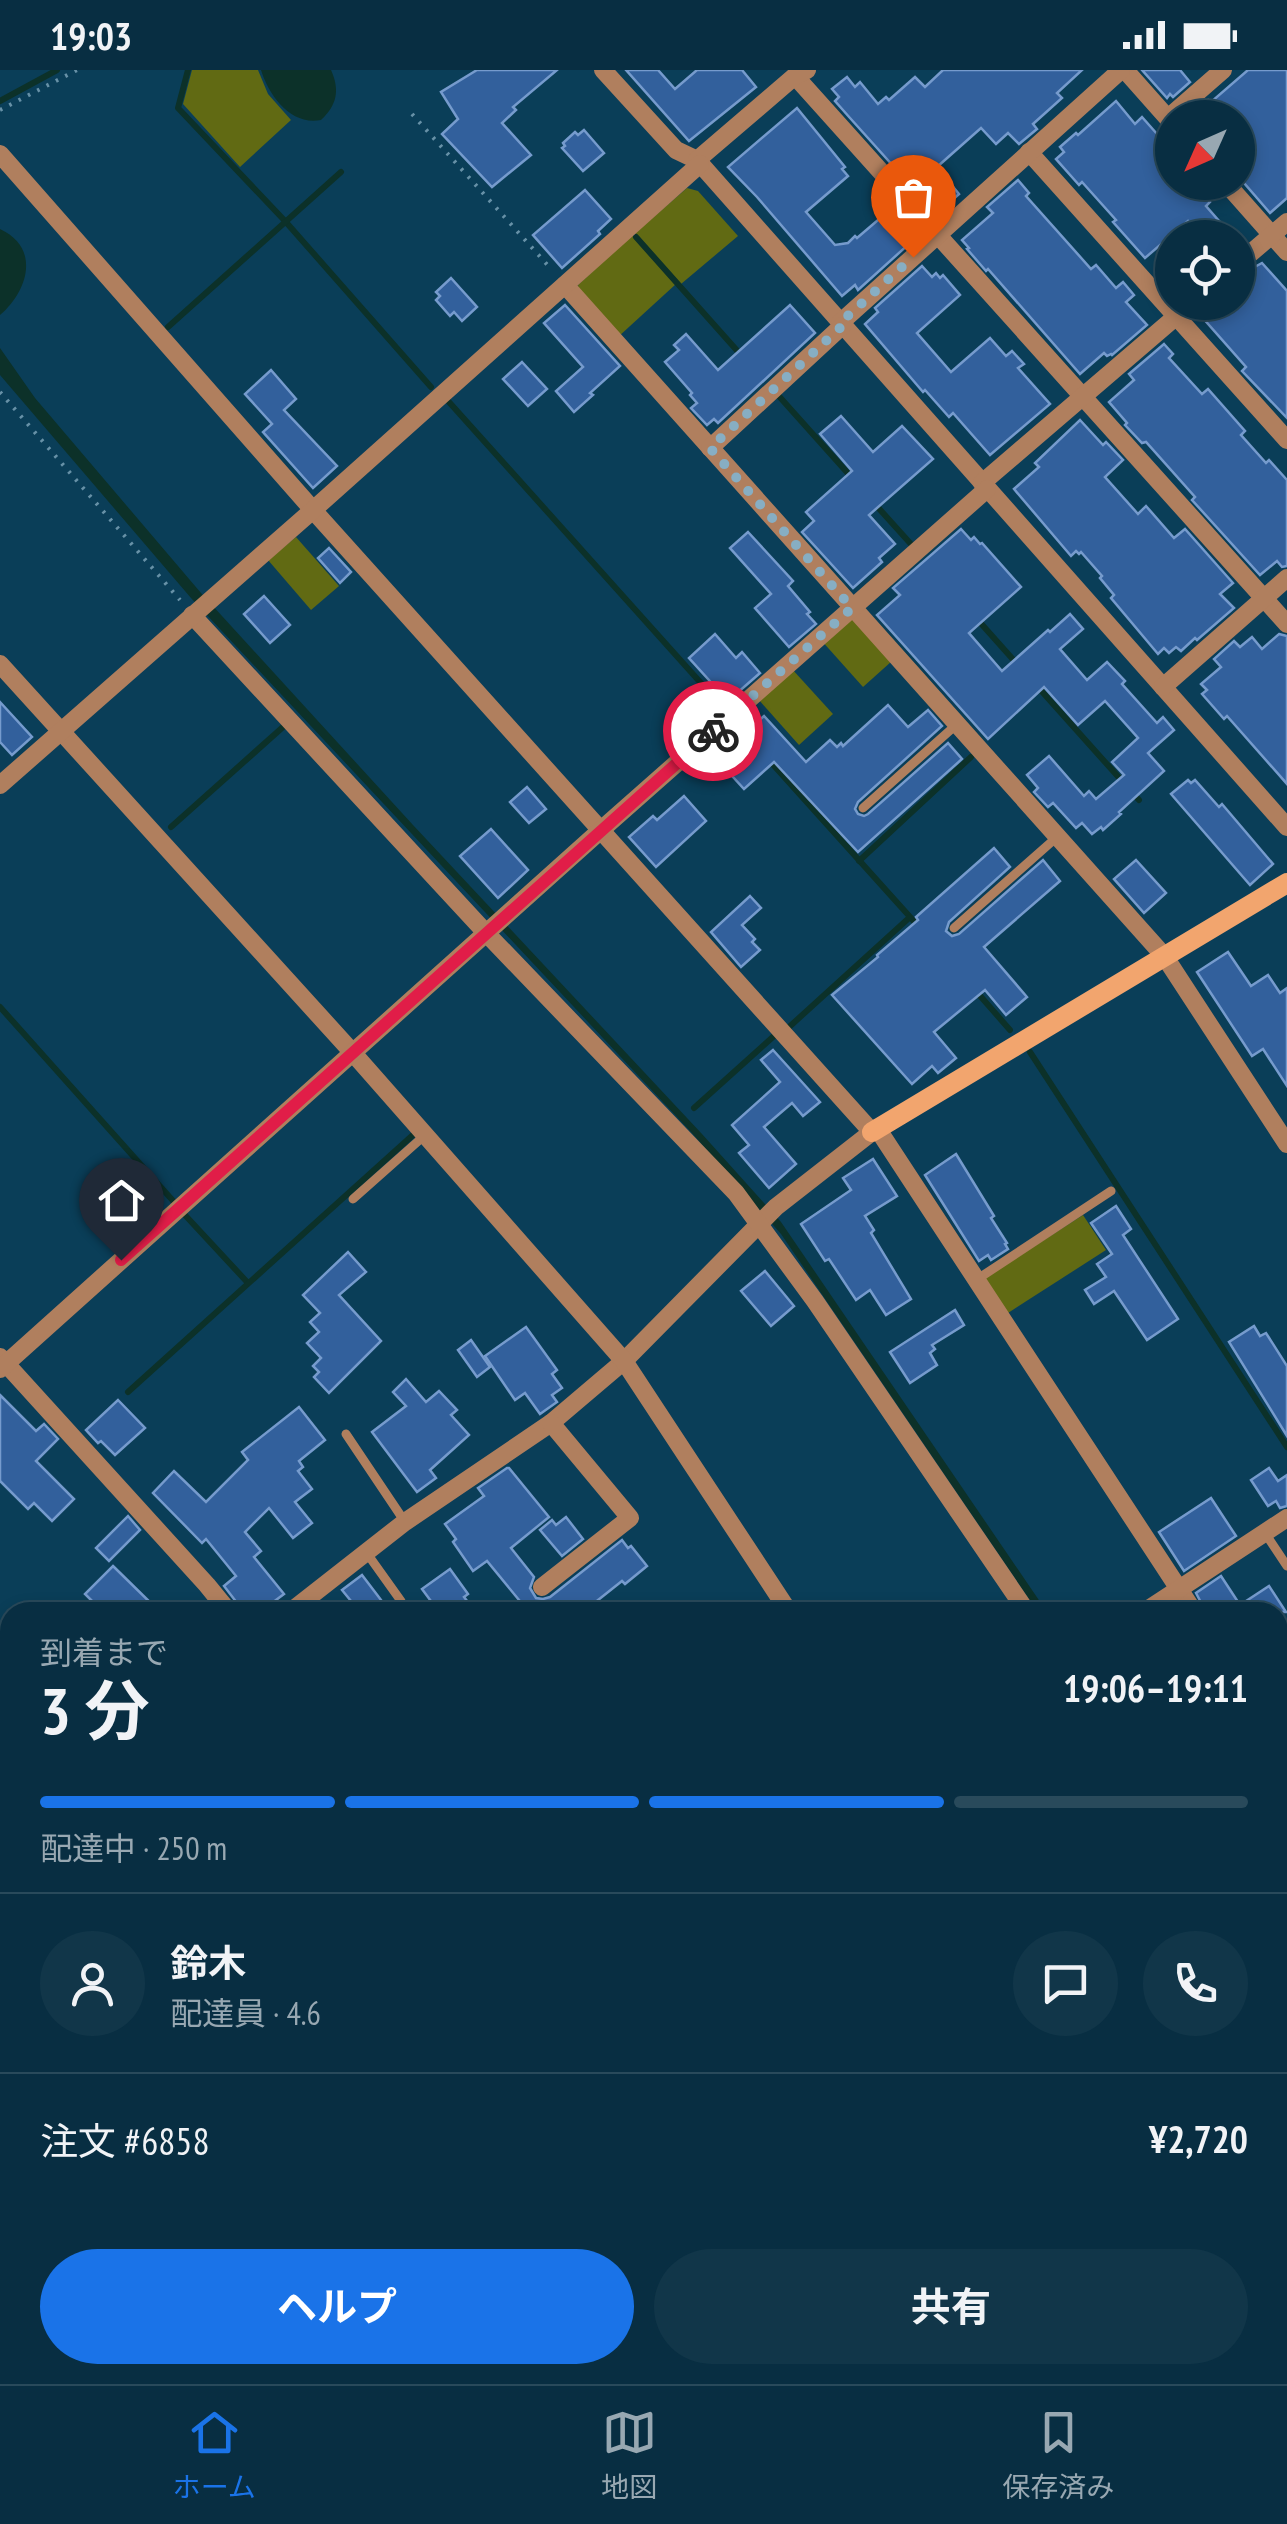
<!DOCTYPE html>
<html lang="ja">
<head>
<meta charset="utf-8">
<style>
	:root { --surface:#082e42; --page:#113649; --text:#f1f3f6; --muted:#98a8b2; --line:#294a5b; --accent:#1a73e8 }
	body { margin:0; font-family:"PT Sans Narrow","Noto Sans JP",sans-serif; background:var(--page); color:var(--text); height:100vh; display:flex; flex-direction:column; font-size:38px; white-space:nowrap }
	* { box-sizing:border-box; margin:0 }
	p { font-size:32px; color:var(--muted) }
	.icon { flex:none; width:55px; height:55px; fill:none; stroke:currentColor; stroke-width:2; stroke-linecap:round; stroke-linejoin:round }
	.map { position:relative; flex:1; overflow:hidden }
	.sheet { position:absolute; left:0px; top:1532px; width:1288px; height:782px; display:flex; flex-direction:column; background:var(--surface); border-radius:30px 30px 0 0; box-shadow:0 5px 15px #0003,0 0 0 2px var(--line) }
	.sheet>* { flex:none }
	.needle { width:65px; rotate:225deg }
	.tools { position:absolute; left:1155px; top:30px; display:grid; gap:20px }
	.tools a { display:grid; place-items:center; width:100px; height:100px; border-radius:50%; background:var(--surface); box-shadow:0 5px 15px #0003,0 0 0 2px var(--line); font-size:50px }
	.pin { position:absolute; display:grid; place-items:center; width:85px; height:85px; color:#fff; margin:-102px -42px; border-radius:50% 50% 50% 0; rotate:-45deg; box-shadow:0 0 10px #0007 }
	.pin .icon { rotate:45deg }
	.courier { position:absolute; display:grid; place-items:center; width:100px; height:100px; margin:-50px; border:8px solid #e11d48; border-radius:50%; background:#fff; color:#222; box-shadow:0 2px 12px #0007 }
	.overview em { font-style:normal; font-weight:700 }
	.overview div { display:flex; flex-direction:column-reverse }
	.overview { display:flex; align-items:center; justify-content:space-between; height:170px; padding:0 40px }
	h1 { font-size:65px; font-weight:700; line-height:75px }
	.bar { display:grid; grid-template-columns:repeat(4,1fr); gap:15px 10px; align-content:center; height:120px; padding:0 40px }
	.bar i { height:12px; border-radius:8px; background:var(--line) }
	.bar .selected { background:var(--accent) }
	.bar p { grid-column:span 4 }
	.line { display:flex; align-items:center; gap:25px; padding:0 40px; border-top:2px solid var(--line) }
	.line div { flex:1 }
	.round { display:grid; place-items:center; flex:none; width:105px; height:105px; border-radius:52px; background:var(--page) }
	.cta { display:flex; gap:20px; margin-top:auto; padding:20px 40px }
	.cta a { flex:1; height:115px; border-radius:60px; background:var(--accent); color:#fff; font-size:40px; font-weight:700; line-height:115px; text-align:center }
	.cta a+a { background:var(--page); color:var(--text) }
	.status { display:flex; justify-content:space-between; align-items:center; height:70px; padding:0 50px; background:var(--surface); direction:ltr }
	.status svg { height:28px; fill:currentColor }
	.menu { display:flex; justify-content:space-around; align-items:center; height:140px; border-top:2px solid var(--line); background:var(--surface); font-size:28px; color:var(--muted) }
	.menu a { display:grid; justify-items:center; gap:5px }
	.menu .selected { color:var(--accent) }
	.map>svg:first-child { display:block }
</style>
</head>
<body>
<div class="status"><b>19:03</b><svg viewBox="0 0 49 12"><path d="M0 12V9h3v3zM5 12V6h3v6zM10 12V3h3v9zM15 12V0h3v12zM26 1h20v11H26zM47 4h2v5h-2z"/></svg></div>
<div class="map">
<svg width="1287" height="2314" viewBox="0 0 1287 2314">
	<rect width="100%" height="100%" fill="#0a3e58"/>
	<g fill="#616a13">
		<polygon points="192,0 258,0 268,24 291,50 240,97 183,34"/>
		<polygon points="687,118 698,121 738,166 681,214 635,163"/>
		<polygon points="632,165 676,214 618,267 579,224 578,215"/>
		<polygon points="296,467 339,516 311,540 268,490"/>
		<polygon points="854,548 892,591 863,617 821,570"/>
		<polygon points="792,599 833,644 799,675 758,629"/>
		<polygon points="1083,1145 1106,1180 1008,1243 985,1208"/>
	</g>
	<g fill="#0c3129">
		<path d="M261,0H331C340,20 337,35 321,50C291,56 269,26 261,0Z"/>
		<path d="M0,159C41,178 28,221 0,245Z"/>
		<polygon points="0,278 35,328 201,523 413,755 702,1064 781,1152 1047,1542 1038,1542 781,1164 691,1062 191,528 0,305"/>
		<polygon points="460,2305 596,2305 590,2314 465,2314"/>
	</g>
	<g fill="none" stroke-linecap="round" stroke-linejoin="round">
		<g stroke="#0c3129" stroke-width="6">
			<polyline points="188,0 178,38 285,151 431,317"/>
			<polyline points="0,31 57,0"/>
			<polyline points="636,167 741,285"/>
			<polyline points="168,257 341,102"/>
			<polyline points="777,324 853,409"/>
			<polyline points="449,332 726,641"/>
			<polyline points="874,433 910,473"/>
			<polyline points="977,549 1018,595"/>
			<polyline points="1037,616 1139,730"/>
			<polyline points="736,652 750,668"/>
			<polyline points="768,689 920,858"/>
			<polyline points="171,757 283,657"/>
			<polyline points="859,791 971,687"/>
			<polyline points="975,920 1010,960"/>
			<polyline points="0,937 175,1133"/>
			<polyline points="788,958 909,848"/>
			<polyline points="1030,982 1287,1377"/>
			<polyline points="694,1038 774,966"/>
			<polyline points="184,1144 248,1213"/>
			<polyline points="128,1322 414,1064"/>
			<polyline points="0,1628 10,1637"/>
			<polyline points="1024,2305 1030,2314"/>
		</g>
	</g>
	<g fill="#32609c" stroke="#769bcd" stroke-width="2.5">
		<polygon points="477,0 557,0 513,37 516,40 502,53 531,85 492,117 442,64 458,49 441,22"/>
		<polygon points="626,0 658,0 675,19 697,0 742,0 756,17 689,71"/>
		<polygon points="943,0 1082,0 1057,23 1062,28 1033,54 1037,59 1019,74 1008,63 996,74 981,58 937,97 959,124 941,140 927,124 922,128 850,48 835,31 839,27 832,19 847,7 855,17 860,12 878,34 886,27 889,30 915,7 925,17"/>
		<polygon points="1142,0 1180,0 1190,12 1173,27 1170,24 1167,28"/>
		<polygon points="1248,0 1287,0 1287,128 1270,143 1238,106 1238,48 1189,47 1208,30 1210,33"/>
		<polygon points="1116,31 1135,54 1142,47 1172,81 1172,112 1194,112 1210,132 1206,136 1234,168 1203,168 1188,151 1145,188 1113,152 1116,150 1082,112 1079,115 1056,89 1064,82 1060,77 1076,63 1078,65"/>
		<polygon points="797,38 845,97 842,99 848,106 806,142 835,175 848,173 855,166 857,168 885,144 910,173 858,220 855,215 842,226 757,127 728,97"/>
		<polygon points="584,60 604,83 583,101 562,78 565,76 563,73 575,62 578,65"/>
		<polygon points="1018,110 1029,123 1026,126 1091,199 1096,195 1116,218 1123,212 1134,225 1126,232 1147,255 1112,285 1111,284 1107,286 1104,283 1080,304 988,199 986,201 967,179 969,178 962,170 993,143 987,137"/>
		<polygon points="585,120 611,149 598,161 600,164 562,198 533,165"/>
		<polygon points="1262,193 1287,221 1287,348 1242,301 1246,297 1202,247 1218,232 1238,232 1238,206"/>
		<polygon points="922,196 932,207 936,203 940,208 943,205 960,225 917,263 951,302 990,268 1006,286 1012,281 1024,294 1018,298 1050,334 990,385 953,343 949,347 925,320 923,322 865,254 878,242 875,238"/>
		<polygon points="451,208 477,237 462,251 454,242 450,246 436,230 440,226 436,222"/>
		<polygon points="565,235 620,296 590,323 593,325 574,342 556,321 583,297 544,253"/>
		<polygon points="790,235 815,263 718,353 714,349 707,355 691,338 697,333 690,325 692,323 665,292 679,280 674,275 686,264 718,300"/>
		<polygon points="1164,274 1173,284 1169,288 1202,324 1208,319 1245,361 1241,365 1266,393 1269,390 1287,410 1287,496 1282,497 1277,491 1260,505 1192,430 1195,427 1146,372 1142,373 1125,355 1127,353 1109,332 1134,310 1129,304"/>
		<polygon points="522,292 547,319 528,336 503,309"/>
		<polygon points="271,300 296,329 284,340 337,396 313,418 263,362 272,354 245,324"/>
		<polygon points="841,346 873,382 902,356 933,389 869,445 895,474 879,488 882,492 853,518 802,462 814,451 806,442 852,401 820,364"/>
		<polygon points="1080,350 1103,375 1106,372 1123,390 1105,407 1138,444 1146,436 1174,468 1185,459 1233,513 1220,524 1234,538 1197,570 1195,568 1181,581 1176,577 1169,583 1164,578 1158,584 1111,528 1114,525 1100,508 1102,506 1081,482 1079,484 1076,481 1071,486 1014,419 1039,397 1035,393"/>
		<polygon points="961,459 971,470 974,467 980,474 982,473 1021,517 969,563 1002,601 1048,560 1050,562 1070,544 1083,559 1060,579 1087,610 1107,592 1125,611 1122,614 1157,653 1163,647 1174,660 1148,683 1164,701 1119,742 1121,744 1103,760 1101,757 1092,764 1082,753 1076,758 1053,733 1048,737 1034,722 1038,718 1027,705 1049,686 1084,726 1089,721 1096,729 1124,705 1112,692 1138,668 1105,631 1078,655 1044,617 988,669 877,545 900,525 893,518"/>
		<polygon points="748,462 793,511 788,516 810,542 807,544 816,554 789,577 755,538 771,524 730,478"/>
		<polygon points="329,478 351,502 340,513 318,488"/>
		<polygon points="264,526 290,555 270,573 244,544"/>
		<polygon points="715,564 736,588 742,582 760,603 728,631 689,588"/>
		<polygon points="1279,564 1287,566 1287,714 1227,646 1224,649 1202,624 1207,620 1201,614 1221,597 1214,589 1234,571 1240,577 1252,567 1262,579"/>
		<polygon points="0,632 32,667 12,685 0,672"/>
		<polygon points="888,635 908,657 928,640 942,656 858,732 855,739 858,744 864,746 868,744 948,673 962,689 858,782 774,692 744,719 723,696 727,692 721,685 764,646 806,692 830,670 837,677 841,673 843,676"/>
		<polygon points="1188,710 1191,713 1195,710 1219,737 1222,734 1273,794 1250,815 1171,724"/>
		<polygon points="527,717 546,739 529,753 510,732"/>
		<polygon points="684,726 706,751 656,797 629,767 653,746 657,750"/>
		<polygon points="491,759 528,800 498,828 460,786"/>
		<polygon points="994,778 1010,797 949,852 946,861 952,866 959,864 1043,790 1060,811 984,877 1027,927 1006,945 985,920 934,962 956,988 938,1003 932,996 912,1014 832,925 878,887 877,885 918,850 916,847"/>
		<polygon points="1136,790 1166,823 1144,843 1114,809"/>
		<polygon points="750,826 761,838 742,855 755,869 752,872 760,880 741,897 711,862"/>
		<polygon points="1228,882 1251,916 1268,905 1280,923 1287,918 1287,1016 1263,979 1252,986 1197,902"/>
		<polygon points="773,980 820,1032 803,1046 792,1033 764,1057 796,1094 769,1118 739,1083 749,1075 732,1055 780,1012 761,990"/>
		<polygon points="956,1084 994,1146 991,1148 1007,1173 1005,1174 1008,1179 991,1190 988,1185 979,1191 925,1105"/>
		<polygon points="873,1089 897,1126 865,1146 874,1160 871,1163 911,1229 886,1245 870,1220 856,1230 829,1189 825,1191 801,1154 851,1120 843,1108"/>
		<polygon points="1116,1136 1131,1159 1123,1165 1178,1249 1147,1270 1114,1221 1094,1234 1085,1220 1106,1207 1097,1194 1112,1184 1091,1153"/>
		<polygon points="348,1182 366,1202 339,1225 381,1271 329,1323 314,1307 319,1302 313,1296 321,1288 307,1273 319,1262 310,1252 320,1243 303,1225"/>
		<polygon points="765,1201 794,1236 771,1256 741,1221"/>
		<polygon points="955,1240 964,1255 932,1275 935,1279 930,1283 937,1295 910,1313 890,1282"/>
		<polygon points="1254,1256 1260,1266 1266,1263 1287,1296 1287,1366 1229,1272"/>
		<polygon points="526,1257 557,1300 552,1304 562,1318 552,1325 557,1332 540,1344 525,1323 515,1330 485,1286"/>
		<polygon points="471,1270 490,1297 477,1307 458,1280"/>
		<polygon points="406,1309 426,1332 439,1321 457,1340 451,1345 469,1365 430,1400 436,1408 417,1422 372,1362 406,1336 393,1322"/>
		<polygon points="0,1325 36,1361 44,1354 58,1369 36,1391 74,1429 52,1451 34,1433 28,1439 0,1411"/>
		<polygon points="118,1330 145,1358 115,1385 101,1371 98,1373 86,1360"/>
		<polygon points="299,1337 325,1370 299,1391 303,1397 298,1401 312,1419 295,1432 312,1453 293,1468 269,1438 245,1462 261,1481 254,1487 284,1524 260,1542 244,1542 224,1516 236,1506 206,1469 202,1473 153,1423 174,1401 206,1432 248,1390 242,1382"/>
		<polygon points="507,1398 509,1398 549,1447 511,1478 534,1507 530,1518 536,1528 543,1529 550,1527 622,1470 628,1478 631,1476 647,1496 625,1514 622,1511 583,1542 527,1542 528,1541 487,1491 473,1501 453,1472 456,1469 445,1454 484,1426 478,1418"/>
		<polygon points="1269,1398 1278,1411 1287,1405 1287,1436 1280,1438 1276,1431 1268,1436 1251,1410"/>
		<polygon points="1211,1428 1236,1466 1184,1501 1159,1462"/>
		<polygon points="128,1446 140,1460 109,1491 96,1478"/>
		<polygon points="566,1447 583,1469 562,1486 540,1460 552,1450 556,1455"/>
		<polygon points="113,1496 160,1542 103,1542 85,1524"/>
		<polygon points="450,1499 468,1524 464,1527 471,1536 462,1542 439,1542 422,1519"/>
		<polygon points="362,1505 378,1526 390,1542 360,1542 342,1520"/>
		<polygon points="1221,1506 1240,1535 1269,1516 1286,1542 1206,1542 1196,1523"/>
	</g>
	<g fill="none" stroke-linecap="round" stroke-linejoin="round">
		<g stroke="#6791a7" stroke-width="4" stroke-dasharray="2.5 8" stroke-linecap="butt">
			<polyline points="0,40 77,0"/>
			<polyline points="412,44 552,200"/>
			<polyline points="0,322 180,530"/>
		</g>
		<g stroke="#b07f5e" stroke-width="9">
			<polyline points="863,738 956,655"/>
			<polyline points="954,858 1057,767"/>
			<polyline points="353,1129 424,1066"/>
			<polyline points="976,1210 1111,1121"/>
			<polyline points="346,1364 405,1452"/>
			<polyline points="1265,1463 1287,1496"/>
			<polyline points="366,1482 401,1531"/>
			<polyline points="88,1539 91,1542"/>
			<polyline points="125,2312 127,2305"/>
			<polyline points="370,2314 377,2305"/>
		</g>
		<g stroke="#b07f5e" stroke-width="18">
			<polyline points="603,0 676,80 697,90 1287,757"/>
			<polyline points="1125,0 1172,53"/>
			<polyline points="795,6 1287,554"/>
			<polyline points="1168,48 1223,0"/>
			<polyline points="1029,82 1287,370"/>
			<polyline points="0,84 313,440 872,1062 776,1137 624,1291 551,1353 405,1452 290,1542"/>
			<polyline points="697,90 795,6 807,0"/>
			<polyline points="1225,112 1287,182"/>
			<polyline points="1238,194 1287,152"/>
			<polyline points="565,215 1165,887 1287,1074"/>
			<polyline points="840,253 1121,0"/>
			<polyline points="710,378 842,256"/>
			<polyline points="982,413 1193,232"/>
			<polyline points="192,545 487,864 736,1123 815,1231 1027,1542"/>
			<polyline points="0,594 353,983 624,1291 789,1542"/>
			<polyline points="1163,617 1287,508"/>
			<polyline points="0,715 313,440 700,94"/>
			<polyline points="877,1058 1194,1542"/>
			<polyline points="0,1287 207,1515 229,1542"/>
			<polyline points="0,1299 601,760 987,419"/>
			<polyline points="542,1517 630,1448 551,1353"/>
			<polyline points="1144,1542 1287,1448"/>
			<polyline points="0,1641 10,1650"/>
			<polyline points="1278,1671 1287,1685"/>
			<polyline points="0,1768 10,1773"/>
			<polyline points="0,1807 10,1795"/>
			<polyline points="1278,1925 1287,1940"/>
			<polyline points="0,1961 10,1971"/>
			<polyline points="0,2117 10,2105"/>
			<polyline points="0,2186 10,2186"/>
			<polyline points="1278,2196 1287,2189"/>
			<polyline points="1278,2287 1287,2302"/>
			<polyline points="406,2305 415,2314"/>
			<polyline points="763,2305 768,2314"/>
			<polyline points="617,2314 630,2305"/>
			<polyline points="1096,2314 1110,2305"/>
		</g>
		<polyline stroke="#f2a56e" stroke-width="20" points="872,1062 1287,813"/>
	</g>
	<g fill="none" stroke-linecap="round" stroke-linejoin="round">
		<polyline stroke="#87aec3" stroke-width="10" stroke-dasharray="0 18" points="713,661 852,538 710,378 842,256 840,253 913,187"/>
		<polyline stroke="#e11d48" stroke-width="12" points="121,1190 713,661"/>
	</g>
</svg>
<div class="tools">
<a><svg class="needle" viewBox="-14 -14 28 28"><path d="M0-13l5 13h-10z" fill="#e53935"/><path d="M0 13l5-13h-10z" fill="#98a8b2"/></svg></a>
<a><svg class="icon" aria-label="locate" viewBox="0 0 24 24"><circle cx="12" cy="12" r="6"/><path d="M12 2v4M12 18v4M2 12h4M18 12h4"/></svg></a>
</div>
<div class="pin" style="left:913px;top:187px;background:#ea580c"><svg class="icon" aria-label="bag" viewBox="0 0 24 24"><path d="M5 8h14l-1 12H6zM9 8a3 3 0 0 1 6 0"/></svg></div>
<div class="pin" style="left:121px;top:1190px;background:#1f2937"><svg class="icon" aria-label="home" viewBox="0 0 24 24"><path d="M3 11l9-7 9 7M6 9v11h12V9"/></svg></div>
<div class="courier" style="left:713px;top:661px"><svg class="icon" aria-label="bike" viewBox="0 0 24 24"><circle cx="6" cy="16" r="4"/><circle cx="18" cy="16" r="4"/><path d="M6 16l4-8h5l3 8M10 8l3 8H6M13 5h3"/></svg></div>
<section class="sheet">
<div class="overview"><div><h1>3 分</h1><p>到着まで</p></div><em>19:06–19:11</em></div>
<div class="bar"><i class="selected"></i><i class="selected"></i><i class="selected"></i><i></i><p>配達中 · 250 m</p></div>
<div class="line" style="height:180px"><a class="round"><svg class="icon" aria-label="person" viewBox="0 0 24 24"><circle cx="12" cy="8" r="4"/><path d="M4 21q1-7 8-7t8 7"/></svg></a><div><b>鈴木</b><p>配達員 · 4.6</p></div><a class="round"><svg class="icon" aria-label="chat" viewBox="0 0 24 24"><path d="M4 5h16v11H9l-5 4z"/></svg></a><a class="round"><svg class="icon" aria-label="phone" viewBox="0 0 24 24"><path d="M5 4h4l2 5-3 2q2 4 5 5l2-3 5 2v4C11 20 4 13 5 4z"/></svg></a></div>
<div class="line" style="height:130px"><div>注文 #6858</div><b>¥2,720</b></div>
<div class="cta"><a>ヘルプ</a><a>共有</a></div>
</section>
</div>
<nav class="menu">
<a class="selected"><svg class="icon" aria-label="home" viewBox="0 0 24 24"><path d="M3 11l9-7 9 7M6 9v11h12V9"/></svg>ホーム</a>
<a><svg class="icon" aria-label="map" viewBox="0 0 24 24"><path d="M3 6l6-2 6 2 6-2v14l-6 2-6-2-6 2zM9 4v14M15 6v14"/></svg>地図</a>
<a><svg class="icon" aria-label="saved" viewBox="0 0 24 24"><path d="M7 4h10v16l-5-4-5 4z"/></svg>保存済み</a>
</nav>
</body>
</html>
